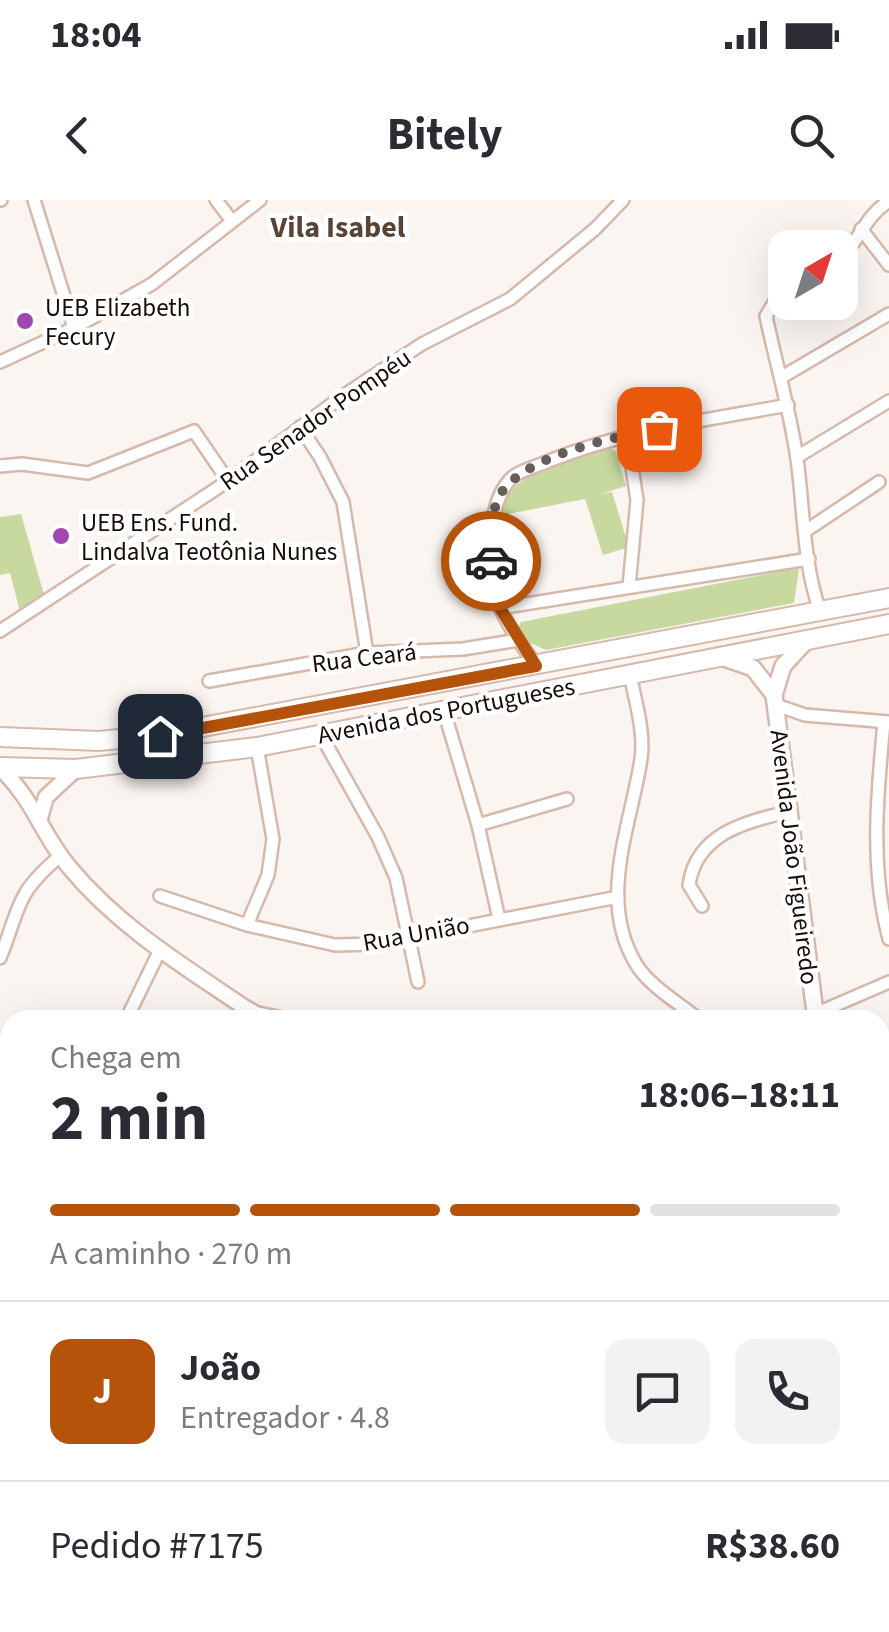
<!DOCTYPE html>
<html lang="pt">
<head>
<meta charset="utf-8">
<style>
	:root { --surface:#fff; --page:#f2f2f3; --text:#2b2b33; --muted:#7c7c81; --line:#e1e1e2; --accent:#b45309 }
	body { margin:0; font-family:"Source Sans 3",sans-serif; background:var(--page); color:var(--text); height:100vh; display:flex; flex-direction:column; font-size:38px; white-space:nowrap }
	* { box-sizing:border-box; margin:0 }
	p { font-size:32px; color:var(--muted) }
	.icon { flex:none; width:55px; height:55px; fill:none; stroke:currentColor; stroke-width:2; stroke-linecap:round; stroke-linejoin:round }
	.map { position:relative; flex:1; overflow:hidden }
	.details { position:absolute; left:0px; top:810px; width:890px; height:622px; display:flex; flex-direction:column; background:var(--surface); border-radius:30px 30px 0 0; box-shadow:0 10px 40px #0002 }
	.details>* { flex:none }
	.needle { width:65px; rotate:39deg }
	.buttons { position:absolute; left:768px; top:30px; display:grid; gap:20px }
	.buttons a { display:grid; place-items:center; width:90px; height:90px; border-radius:20px; background:var(--surface); box-shadow:0 10px 40px #0002; font-size:50px }
	.pin { position:absolute; display:grid; place-items:center; width:85px; height:85px; color:#fff; margin:-42px; border-radius:20px; box-shadow:0 5px 15px #0006 }
	.courier { position:absolute; display:grid; place-items:center; width:100px; height:100px; margin:-50px; border:8px solid #b45309; border-radius:50%; background:#fff; color:#222; box-shadow:0 2px 12px #0007 }
	.head em { font-style:normal; font-weight:700 }
	.head div { display:flex; flex-direction:column-reverse }
	.head { display:flex; align-items:center; justify-content:space-between; height:170px; padding:0 50px }
	h1 { font-size:65px; font-weight:700; line-height:75px }
	.bar { display:grid; grid-template-columns:repeat(4,1fr); gap:15px 10px; align-content:center; height:120px; padding:0 50px }
	.bar i { height:12px; border-radius:8px; background:var(--line) }
	.bar .on { background:var(--accent) }
	.bar p { grid-column:span 4 }
	.line { display:flex; align-items:center; gap:25px; padding:0 50px; border-top:2px solid var(--line) }
	.line div { flex:1 }
	.round { display:grid; place-items:center; flex:none; width:105px; height:105px; border-radius:20px; background:var(--page) }
	.status { display:flex; justify-content:space-between; align-items:center; height:70px; padding:0 50px; background:var(--surface); direction:ltr }
	.status svg { height:28px; fill:currentColor }
	header { display:flex; justify-content:space-between; align-items:center; height:130px; padding:0 50px; background:var(--surface); font-size:45px; font-weight:700 }
	.map>svg:first-child { display:block }
</style>
</head>
<body>
<div class="status"><b>18:04</b><svg viewBox="0 0 49 12"><path d="M0 12V9h3v3zM5 12V6h3v6zM10 12V3h3v9zM15 12V0h3v12zM26 1h20v11H26zM47 4h2v5h-2z"/></svg></div>
<header><svg class="icon" aria-label="back" viewBox="0 0 24 24"><path d="M15 5l-7 7 7 7"/></svg>Bitely<svg class="icon" aria-label="search" viewBox="0 0 24 24"><circle cx="10" cy="10" r="6"/><path d="M15 15l6 6"/></svg></header>
<div class="map">
<svg width="889" height="1432" viewBox="0 0 889 1432">
	<rect width="100%" height="100%" fill="#fbf5f2"/>
	<g fill="#c7d99e">
		<path d="M609,247L616,252L626,286L601,294L612,292L629,347L603,355L585,299L498,316C501,274 574,260 609,247Z"/>
		<polygon points="21,314 45,398 21,415 10,373 0,375 0,317"/>
		<polygon points="797,368 799,370 794,403 546,450 530,443 518,427 521,422"/>
	</g>
	<g fill="none" stroke-linecap="round" stroke-linejoin="round">
		<defs>
			<g id="minor">
				<polyline points="0,0 1,0"/>
				<polyline points="34,0 74,128"/>
				<polyline points="216,0 232,21"/>
				<polyline points="861,29 889,65"/>
				<path d="M840,57C863,38 862,19 889,1"/>
				<path d="M785,94L775,101L766,116C776,164 790,210 797,259C804,309 803,364 820,411"/>
				<polyline points="0,162 74,128 152,84 260,0"/>
				<polyline points="782,177 889,114"/>
				<polyline points="300,227 320,257 343,302 367,453"/>
				<polyline points="627,235 637,300 629,387"/>
				<polyline points="797,257 889,201"/>
				<polyline points="0,266 22,264 88,273 194,231 228,281"/>
				<polyline points="807,330 879,282"/>
				<polyline points="500,408 809,359"/>
				<polyline points="0,431 228,281 343,196 422,144 510,99 595,29 623,0"/>
				<path d="M536,466C524,447 508,428 500,407C486,375 485,299 514,276C524,269 538,266 549,261C626,230 707,220 788,205"/>
				<path d="M630,474C635,501 645,531 641,559C631,625 597,700 636,764C649,786 680,804 700,820"/>
				<polyline points="209,481 367,453 463,449 518,440"/>
				<polyline points="776,505 805,515 889,522"/>
				<polyline points="444,511 478,625 499,719"/>
				<path d="M884,522C877,595 870,668 889,739"/>
				<polyline points="321,535 378,637 396,678 418,782"/>
				<polyline points="478,625 567,599"/>
				<polyline points="160,696 247,725 335,745 376,744 618,697"/>
				<path d="M702,706L689,685C696,634 746,621 788,612"/>
				<polyline points="247,725 268,675 273,639 257,547"/>
				<path d="M0,758C21,706 14,695 60,656"/>
				<polyline points="815,814 889,782"/>
				<polyline points="126,820 160,750"/>
				<polyline points="0,853 10,857"/>
				<polyline points="880,884 889,882"/>
				<polyline points="0,971 10,964"/>
				<polyline points="0,998 10,1007"/>
				<polyline points="880,1078 889,1085"/>
				<polyline points="10,1095 3,1109 10,1117"/>
				<polyline points="880,1401 889,1401"/>
				<polyline points="62,1422 65,1432"/>
				<polyline points="183,1422 188,1432"/>
				<polyline points="238,1432 240,1422"/>
				<polyline points="410,1432 411,1422"/>
				<polyline points="592,1432 593,1422"/>
				<polyline points="671,1432 674,1422"/>
			</g>
			<g id="tertiary">
				<path d="M0,568C35,601 41,634 70,668C118,726 182,765 244,807L256,814L285,820"/>
				<polyline points="40,618 46,597 76,569"/>
			</g>
			<g id="secondary">
				<polyline points="808,439 783,466 774,495 816,820"/>
				<polyline points="724,458 753,468 774,495"/>
				<polyline points="880,1249 889,1283"/>
			</g>
			<g id="trunk">
				<polyline points="0,537 99,541 160,535 889,398"/>
				<polyline points="0,567 76,569 257,547 889,424"/>
			</g>
		</defs>
		<use href="#minor" stroke="#d5b9ab" stroke-width="16"/>
		<use href="#tertiary" stroke="#d5b9ab" stroke-width="19"/>
		<use href="#secondary" stroke="#d5b9ab" stroke-width="20"/>
		<use href="#trunk" stroke="#d5b9ab" stroke-width="22"/>
		<use href="#minor" stroke="#fff" stroke-width="11"/>
		<use href="#tertiary" stroke="#fff" stroke-width="14"/>
		<use href="#secondary" stroke="#fff" stroke-width="15"/>
		<use href="#trunk" stroke="#fff" stroke-width="18"/>
	</g>
	<g fill="none" stroke-linecap="round" stroke-linejoin="round">
		<path stroke="#665e5a" stroke-width="10" stroke-dasharray="0 18" d="M491,361C492,341 490,317 498,299C516,257 617,236 659,229"/>
		<polyline stroke="#b45309" stroke-width="12" points="160,536 536,466 500,408 491,361"/>
	</g>
	<g fill="#a046b1" stroke="#fff" stroke-width="4">
		<circle cx="25" cy="121" r="10"/>
		<circle cx="61" cy="336" r="10"/>
	</g>
	<g text-anchor="middle" stroke-width="9" stroke-linejoin="round" paint-order="stroke">
		<g font-size="25" fill="#150c08" stroke="#fff" text-anchor="start">
			<text x="45" y="116">UEB Elizabeth<tspan x="45" dy="29">Fecury</tspan></text>
			<text x="81" y="331">UEB Ens. Fund.<tspan x="81" dy="29">Lindalva Teotônia Nunes</tspan></text>
		</g>
		<g font-size="25" fill="#150c08" stroke="#fff">
			<text transform="translate(315 219) rotate(-35)" y="9">Rua Senador Pompéu</text>
			<text transform="translate(364 457) rotate(-7)" y="9">Rua Ceará</text>
			<text transform="translate(446 510) rotate(-11)" y="9">Avenida dos Portugueses</text>
			<text transform="translate(795 657) rotate(83)" y="9">Avenida João Figueiredo</text>
			<text transform="translate(416 733) rotate(-10)" y="9">Rua União</text>
		</g>
		<g font-size="30" font-weight="bold" fill="#594236" stroke="#fff">
			<text x="338" y="37">Vila Isabel</text>
		</g>
	</g>
</svg>
<div class="buttons">
<a><svg class="needle" viewBox="-14 -14 28 28"><path d="M0-13l5 13h-10z" fill="#e53935"/><path d="M0 13l5-13h-10z" fill="#7c7c81"/></svg></a>
</div>
<div class="pin" style="left:659px;top:229px;background:#ea580c"><svg class="icon" aria-label="bag" viewBox="0 0 24 24"><path d="M5 8h14l-1 12H6zM9 8a3 3 0 0 1 6 0"/></svg></div>
<div class="pin" style="left:160px;top:536px;background:#1f2937"><svg class="icon" aria-label="home" viewBox="0 0 24 24"><path d="M3 11l9-7 9 7M6 9v11h12V9"/></svg></div>
<div class="courier" style="left:491px;top:361px"><svg class="icon" aria-label="car" viewBox="0 0 24 24"><path d="M5 17H2v-5l4-1 3-4h7l3 4 3 1v5h-3M9 17h6M6 11h13"/><circle cx="7" cy="17" r="2"/><circle cx="17" cy="17" r="2"/></svg></div>
<section class="details">
<div class="head"><div><h1>2 min</h1><p>Chega em</p></div><em>18:06–18:11</em></div>
<div class="bar"><i class="on"></i><i class="on"></i><i class="on"></i><i></i><p>A caminho · 270 m</p></div>
<div class="line" style="height:180px"><b class="round" style="background:var(--accent);color:#fff">J</b><div><b>João</b><p>Entregador · 4.8</p></div><a class="round"><svg class="icon" aria-label="chat" viewBox="0 0 24 24"><path d="M4 5h16v11H9l-5 4z"/></svg></a><a class="round"><svg class="icon" aria-label="phone" viewBox="0 0 24 24"><path d="M5 4h4l2 5-3 2q2 4 5 5l2-3 5 2v4C11 20 4 13 5 4z"/></svg></a></div>
<div class="line" style="height:130px"><div>Pedido #7175</div><b>R$38.60</b></div>
</section>
</div>
</body>
</html>
